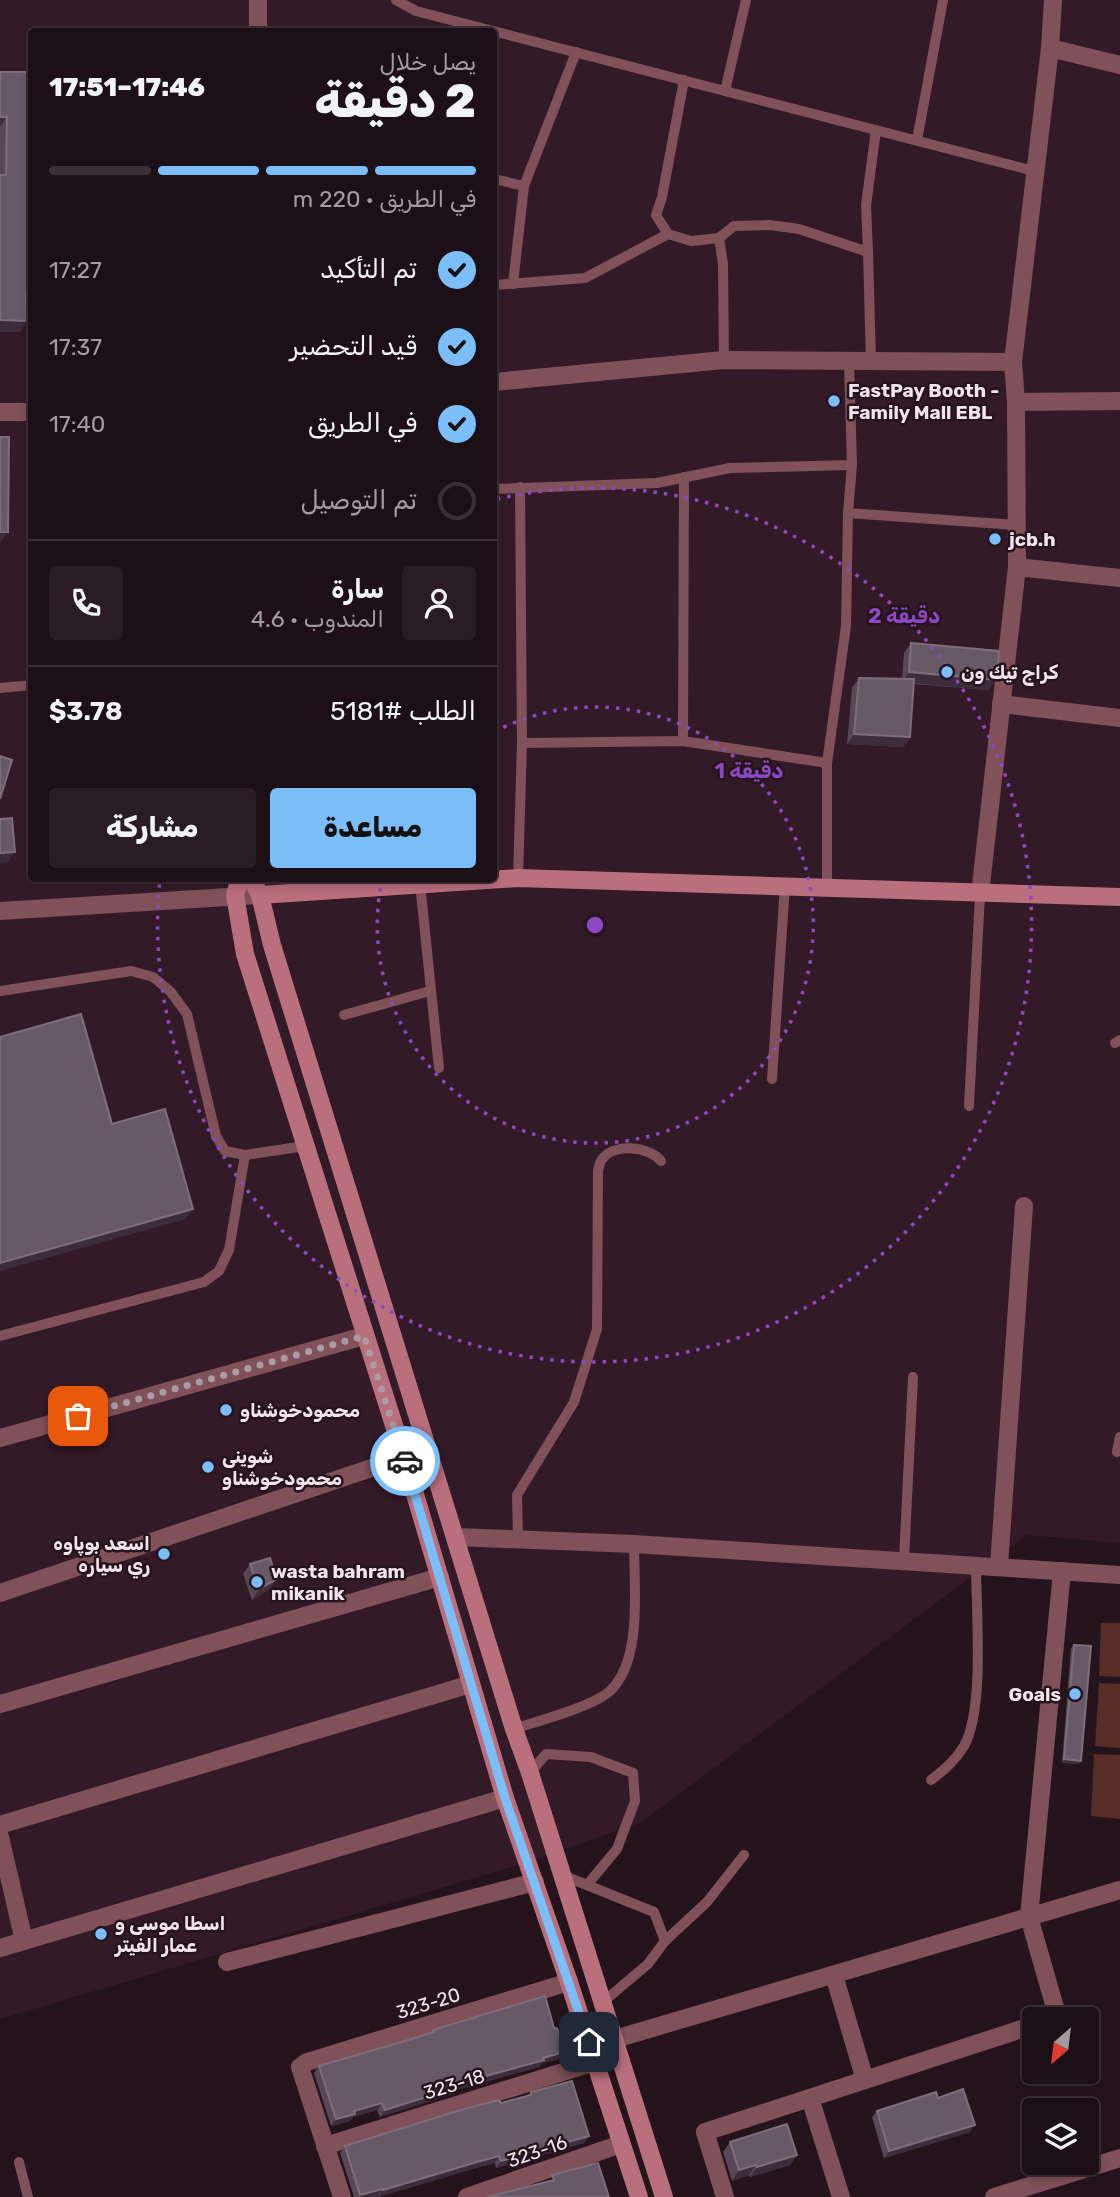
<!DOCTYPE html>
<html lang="ar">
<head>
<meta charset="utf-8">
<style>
	:root { --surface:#1c0f16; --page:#291d23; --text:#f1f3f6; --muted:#a09ca1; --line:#3a2f35; --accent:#7cbef9 }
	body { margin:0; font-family:Rubik,Cairo,sans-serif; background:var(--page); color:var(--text); direction:rtl; height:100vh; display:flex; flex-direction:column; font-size:26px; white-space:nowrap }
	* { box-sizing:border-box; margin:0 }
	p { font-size:23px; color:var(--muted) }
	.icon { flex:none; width:38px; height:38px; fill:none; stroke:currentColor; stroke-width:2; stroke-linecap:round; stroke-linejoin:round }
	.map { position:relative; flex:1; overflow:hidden; direction:ltr }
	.sheet { position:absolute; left:28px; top:28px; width:469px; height:854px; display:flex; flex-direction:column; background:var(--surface); border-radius:7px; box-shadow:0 4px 10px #0003,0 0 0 2px var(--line); direction:rtl }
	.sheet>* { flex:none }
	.needle { width:46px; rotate:208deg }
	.controls { position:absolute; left:1022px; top:2007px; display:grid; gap:14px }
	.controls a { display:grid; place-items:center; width:77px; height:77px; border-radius:7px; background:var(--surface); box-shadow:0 4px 10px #0003,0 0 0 2px var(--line); font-size:35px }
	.pin { position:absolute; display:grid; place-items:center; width:60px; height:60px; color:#fff; margin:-30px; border-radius:14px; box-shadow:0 4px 10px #0006 }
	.courier { position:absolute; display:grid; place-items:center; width:70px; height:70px; margin:-35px; border:5px solid #7cbef9; border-radius:50%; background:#fff; color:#222; box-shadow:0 2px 9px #0007 }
	.headline em { font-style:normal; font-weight:800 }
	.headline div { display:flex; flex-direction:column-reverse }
	.headline { display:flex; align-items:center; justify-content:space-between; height:119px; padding:0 21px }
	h1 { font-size:46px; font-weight:800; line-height:52px }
	.bar { display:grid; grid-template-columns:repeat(4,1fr); gap:10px 7px; align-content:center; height:84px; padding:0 21px }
	.bar i { height:9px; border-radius:5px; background:var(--line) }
	.bar .selected { background:var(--accent) }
	.bar p { grid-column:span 4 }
	.line { display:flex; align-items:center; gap:18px; padding:0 21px; border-top:2px solid var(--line) }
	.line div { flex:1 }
	.round { display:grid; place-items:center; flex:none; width:74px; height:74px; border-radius:7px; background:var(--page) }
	ol { padding:0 21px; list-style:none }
	li { display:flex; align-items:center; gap:21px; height:77px }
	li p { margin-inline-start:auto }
	li .icon { padding:7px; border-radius:50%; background:var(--accent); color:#111; stroke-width:4 }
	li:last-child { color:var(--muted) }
	li i { width:38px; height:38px; border:4px solid var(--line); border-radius:50% }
	.button { display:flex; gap:14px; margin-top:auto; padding:14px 21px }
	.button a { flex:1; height:80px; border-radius:7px; background:var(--accent); color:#111; font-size:28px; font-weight:800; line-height:80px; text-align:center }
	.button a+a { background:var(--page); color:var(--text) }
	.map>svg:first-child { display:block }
</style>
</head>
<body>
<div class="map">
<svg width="1120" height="2197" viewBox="0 0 1120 2197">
	<rect width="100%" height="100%" fill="#26141d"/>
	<path fill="#331a27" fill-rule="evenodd" d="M0,0H1120V1543L1027,1535L640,1823L512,1867L0,2019ZM32,32H494V878H32Z"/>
	<g fill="#582d27">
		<polygon points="1101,1623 1120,1623 1120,1677 1099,1676"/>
		<polygon points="1099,1683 1120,1684 1120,1748 1095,1746"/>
		<polygon points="1094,1754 1120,1755 1120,1819 1091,1816"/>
	</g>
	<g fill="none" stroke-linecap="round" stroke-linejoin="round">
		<g stroke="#805159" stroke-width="10">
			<polyline points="396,0 416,11 1034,171"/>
			<polyline points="684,80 662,197 656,215 668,234 691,241 719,238 734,226 770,225 799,229 868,252 866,205 876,130"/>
			<polyline points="725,91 746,0"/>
			<polyline points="917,140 943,0"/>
			<polyline points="494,179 524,186"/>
			<polyline points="719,238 723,264 724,360"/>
			<polyline points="868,252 871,362"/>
			<polyline points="513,284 524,186 576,52"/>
			<polyline points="494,285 585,278 668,234"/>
			<polyline points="849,362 852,465 848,513 1016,525"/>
			<polyline points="494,489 657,483 730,468 852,465"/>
			<polyline points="0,688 32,685"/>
			<polyline points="683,741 684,477"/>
			<polyline points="522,743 683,741 827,763"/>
			<polyline points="518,878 522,743 520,487"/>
			<polyline points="420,883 439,1068"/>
			<polyline points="827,888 827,763 846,626 848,513"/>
			<polyline points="0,991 131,971 153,977 170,991 187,1014 216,1136 225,1151 245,1155 305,1146"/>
			<polyline points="344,1015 430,991"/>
			<polyline points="1115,1043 1120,1040"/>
			<polyline points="772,1079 785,885"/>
			<polyline points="969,1106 980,894"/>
			<polyline points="0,1336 204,1282 219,1271 229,1250 245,1155"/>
			<polyline points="1117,1452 1120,1437"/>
			<path d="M518,1539L517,1495L574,1402L597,1329L598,1171C599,1168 599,1164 601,1161C612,1142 649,1146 661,1161"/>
			<polyline points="904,1560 913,1377"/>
			<path d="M514,1729C538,1721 592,1707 610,1691C643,1660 634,1586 634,1544"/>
			<polyline points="530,1773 546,1754 591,1757 633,1773 635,1801 617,1849 587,1885"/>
			<path d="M931,1780C944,1770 955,1761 964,1746C985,1709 976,1610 976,1565"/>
			<polyline points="562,1875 654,1912 665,1941 648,1964 603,2002"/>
			<polyline points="665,1941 707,1902 744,1855"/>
			<polyline points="19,2162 28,2197"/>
		</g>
		<g stroke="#805159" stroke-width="18">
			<polyline points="258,0 258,32"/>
			<polyline points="1050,48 1120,65"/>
			<polyline points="494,382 724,360 1013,362"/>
			<polyline points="1016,402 1120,401"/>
			<polyline points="0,412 32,412"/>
			<polyline points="1017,567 1120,578"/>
			<polyline points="1001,704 1120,718"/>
			<polyline points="980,894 1017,567 1016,402 1013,362 1050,48 1053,0"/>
			<polyline points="0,911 260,895"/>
			<polyline points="0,1438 364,1336"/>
			<polyline points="456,1537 634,1544 1120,1575"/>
			<polyline points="999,1566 1024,1206"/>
			<polyline points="0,1593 404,1457"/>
			<polyline points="0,1704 440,1577"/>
			<polyline points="0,1825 471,1684"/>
			<polyline points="0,1837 24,1941"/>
			<polyline points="0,1948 505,1798"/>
			<polyline points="227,1962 535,1882"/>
			<polyline points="834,1975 865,2080"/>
			<polyline points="1053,2020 1058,2018 1029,1917 1062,1571"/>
			<polyline points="615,2039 1120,1890"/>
			<polyline points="810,2098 841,2197"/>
			<polyline points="325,2146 595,2062"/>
			<polyline points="342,2197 300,2067 307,2062 569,1982"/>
			<polyline points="467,2197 621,2144"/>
			<polyline points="725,2197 705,2132 1034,2025"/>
			<polyline points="994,2197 1120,2158"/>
		</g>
		<g stroke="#ba6f7d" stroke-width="18">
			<polyline points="240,878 235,895 245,954 404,1457 505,1798 569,1982 639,2197"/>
			<polyline points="251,878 260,895 272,945 514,1729 530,1773 664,2197"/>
			<polyline points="260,895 518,878 1120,897"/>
		</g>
	</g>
	<g fill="#584856">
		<polygon points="0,72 32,72 32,304 27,304 27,321 19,332 0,332"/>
		<polygon points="911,643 989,690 913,684 910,737 903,747 847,744 852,688 859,678 902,679 904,653"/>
		<polygon points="250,1564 270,1589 252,1600 243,1574"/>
		<polygon points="1074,1645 1079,1764 1062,1763 1071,1648"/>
		<polygon points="433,2030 559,2059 542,2063 539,2067 456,2090 453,2094 380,2117 377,2110 353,2117 350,2121 331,2126 314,2073 319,2066 415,2038 431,2033"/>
		<polygon points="531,2092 589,2136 584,2143 496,2168 495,2163 472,2169 378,2197 378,2196 372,2197 354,2197 340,2153 345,2146 528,2095"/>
		<polygon points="877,2111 970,2132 884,2158 872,2117"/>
		<polygon points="730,2142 797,2155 790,2165 750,2177 749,2175 732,2181 723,2152"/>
	</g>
	<g fill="#3d2c39">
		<polygon points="0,117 7,117 0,127"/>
		<polygon points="26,293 32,293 32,304 18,304"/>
		<polygon points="0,320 27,321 19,332 0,332"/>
		<polygon points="0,532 8,532 0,543"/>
		<polygon points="909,672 996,680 989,690 902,682"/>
		<polygon points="854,734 910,737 903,747 847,744"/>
		<polygon points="15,852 8,862 0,863 0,853"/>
		<polygon points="193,1209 186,1219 0,1271 0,1263"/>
		<polygon points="277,1579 270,1589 252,1600 259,1589"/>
		<polygon points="1064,1759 1081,1761 1079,1764 1062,1763"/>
		<polygon points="564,2052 559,2059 542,2063 539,2067 456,2090 453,2094 380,2117 385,2110 457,2084"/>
		<polygon points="382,2103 377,2110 353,2117 350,2121 331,2126 336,2119 354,2111"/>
		<polygon points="975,2125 970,2132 884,2158 889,2151"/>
		<polygon points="589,2136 584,2143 496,2168 501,2161"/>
		<polygon points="797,2155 790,2165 750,2177 757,2167"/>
		<polygon points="499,2156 495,2163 472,2169 378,2197 383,2190 477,2162"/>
		<polygon points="756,2165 749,2175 732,2181 739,2170"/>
		<polygon points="382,2189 378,2196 372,2197 359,2197 360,2195"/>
	</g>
	<g fill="#685966" stroke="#7e6e7b" stroke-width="2">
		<polygon points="0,72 32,72 32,293 26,293 27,321 0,320 0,175 6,175 7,117 0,117"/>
		<polygon points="0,437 9,437 8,532 0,532"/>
		<polygon points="911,643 999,651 996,680 909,672"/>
		<polygon points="859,678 914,679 910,737 854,734"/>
		<polygon points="0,756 12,760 0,799"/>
		<polygon points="12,818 15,852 0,853 0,819"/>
		<polygon points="81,1014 112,1124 165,1109 193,1209 0,1263 0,1037"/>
		<polygon points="270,1558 277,1579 259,1589 250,1564"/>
		<polygon points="1074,1645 1091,1646 1081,1761 1064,1759"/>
		<polygon points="545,1996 554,2028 557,2028 564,2052 543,2058 544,2060 457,2084 458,2087 385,2110 382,2103 354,2111 355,2114 336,2119 319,2066 415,2038 434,2032 433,2030"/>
		<polygon points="572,2081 589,2136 501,2161 499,2156 477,2162 383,2190 382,2189 360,2195 345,2146 464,2109 499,2100 501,2103 531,2095 531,2092"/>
		<polygon points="963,2089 975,2125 889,2151 877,2111 936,2092 938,2098"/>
		<polygon points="787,2124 797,2155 757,2167 756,2165 739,2170 730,2142"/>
		<polygon points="598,2163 609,2197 487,2197 554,2180 552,2175"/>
	</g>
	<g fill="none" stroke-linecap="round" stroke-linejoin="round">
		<polyline stroke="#ab9ba2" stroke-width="7" stroke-dasharray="0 12.6" points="78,1416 364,1336 405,1461"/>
		<polyline stroke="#7cbef9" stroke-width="9" points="405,1461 505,1798 589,2042"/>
	</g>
	<g fill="none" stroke="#8d48c5" stroke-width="3.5" stroke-dasharray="3.5 7">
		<path d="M494 732A218 218 0 1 1 382 880"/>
		<path d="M497 499A437 437 0 1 1 160 879"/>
	</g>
	<g fill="#7cbef9" stroke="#26141d" stroke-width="2.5">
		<circle cx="834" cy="401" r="7"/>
		<circle cx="995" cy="539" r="7"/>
		<circle cx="947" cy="672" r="7"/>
		<circle cx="226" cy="1410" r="7"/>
		<circle cx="208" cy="1467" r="7"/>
		<circle cx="164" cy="1554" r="7"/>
		<circle cx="257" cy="1582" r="7"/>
		<circle cx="1075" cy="1694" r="7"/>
		<circle cx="101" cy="1934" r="7"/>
	</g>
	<g text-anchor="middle" stroke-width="5" stroke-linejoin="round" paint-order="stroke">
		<g font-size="19" font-weight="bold" fill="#f2e4ea" stroke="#26141d" text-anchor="start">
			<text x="848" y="397">FastPay Booth -<tspan x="848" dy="22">Family Mall EBL</tspan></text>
			<text x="1009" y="546">jcb.h</text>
			<text x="961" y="679">كراج تيك ون</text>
			<text x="240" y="1417">محمودخوشناو</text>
			<text x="222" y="1463">شوينى<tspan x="222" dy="22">محمودخوشناو</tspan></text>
			<text x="150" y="1550" text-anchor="end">اسعد بوپاوه<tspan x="150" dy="22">ري سياره</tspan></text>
			<text x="271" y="1578">wasta bahram<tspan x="271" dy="22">mikanik</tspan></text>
			<text x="1061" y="1701" text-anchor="end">Goals</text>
			<text x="115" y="1930">اسطا موسى و<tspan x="115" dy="22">عمار الفيتر</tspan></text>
		</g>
		<g font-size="19" fill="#f2e4ea" stroke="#26141d">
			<text transform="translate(428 2003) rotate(-17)" y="7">323-20</text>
			<text transform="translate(454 2084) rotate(-17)" y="7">323-18</text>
			<text transform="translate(537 2151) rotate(-19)" y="7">323-16</text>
		</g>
	</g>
	<circle cx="595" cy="925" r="10" fill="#8d48c5" stroke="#26141d" stroke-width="3.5"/>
	<g font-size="21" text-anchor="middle" font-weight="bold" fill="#8d48c5" stroke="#26141d" stroke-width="5" stroke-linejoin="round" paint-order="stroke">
		<text x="904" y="623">2 دقيقة</text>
		<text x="749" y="778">1 دقيقة</text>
	</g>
</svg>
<div class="controls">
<a><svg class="needle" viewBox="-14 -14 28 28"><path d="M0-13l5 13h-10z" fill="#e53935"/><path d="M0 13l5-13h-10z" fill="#a09ca1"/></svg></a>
<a><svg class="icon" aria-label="layers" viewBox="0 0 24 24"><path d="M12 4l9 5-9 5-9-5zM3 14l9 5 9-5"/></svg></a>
</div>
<div class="pin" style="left:78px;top:1416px;background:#ea580c"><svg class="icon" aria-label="bag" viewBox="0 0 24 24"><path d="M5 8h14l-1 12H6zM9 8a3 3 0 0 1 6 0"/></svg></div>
<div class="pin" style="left:589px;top:2042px;background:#1f2937"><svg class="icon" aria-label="home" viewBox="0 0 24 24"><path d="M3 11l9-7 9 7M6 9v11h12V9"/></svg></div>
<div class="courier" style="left:405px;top:1461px"><svg class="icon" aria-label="car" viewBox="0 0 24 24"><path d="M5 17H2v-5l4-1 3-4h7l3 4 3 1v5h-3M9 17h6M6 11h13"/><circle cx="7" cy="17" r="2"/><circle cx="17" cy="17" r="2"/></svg></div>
<section class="sheet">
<div class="headline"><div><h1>2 دقيقة</h1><p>يصل خلال</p></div><em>17:46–17:51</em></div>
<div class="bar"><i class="selected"></i><i class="selected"></i><i class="selected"></i><i></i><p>في الطريق · 220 m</p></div>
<ol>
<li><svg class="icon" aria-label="check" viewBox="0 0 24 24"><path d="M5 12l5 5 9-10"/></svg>تم التأكيد<p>17:27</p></li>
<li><svg class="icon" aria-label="check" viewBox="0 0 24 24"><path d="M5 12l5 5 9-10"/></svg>قيد التحضير<p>17:37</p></li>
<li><svg class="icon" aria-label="check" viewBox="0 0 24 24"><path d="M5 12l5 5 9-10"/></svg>في الطريق<p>17:40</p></li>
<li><i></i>تم التوصيل</li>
</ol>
<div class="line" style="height:126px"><a class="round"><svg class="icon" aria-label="person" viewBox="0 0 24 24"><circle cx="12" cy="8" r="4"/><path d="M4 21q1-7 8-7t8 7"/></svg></a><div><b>سارة</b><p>المندوب · 4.6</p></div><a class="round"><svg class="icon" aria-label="phone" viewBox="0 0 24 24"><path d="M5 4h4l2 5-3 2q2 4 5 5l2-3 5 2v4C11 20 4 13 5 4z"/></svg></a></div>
<div class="line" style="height:91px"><div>الطلب #5181</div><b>$3.78</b></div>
<div class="button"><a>مساعدة</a><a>مشاركة</a></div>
</section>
</div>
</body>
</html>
